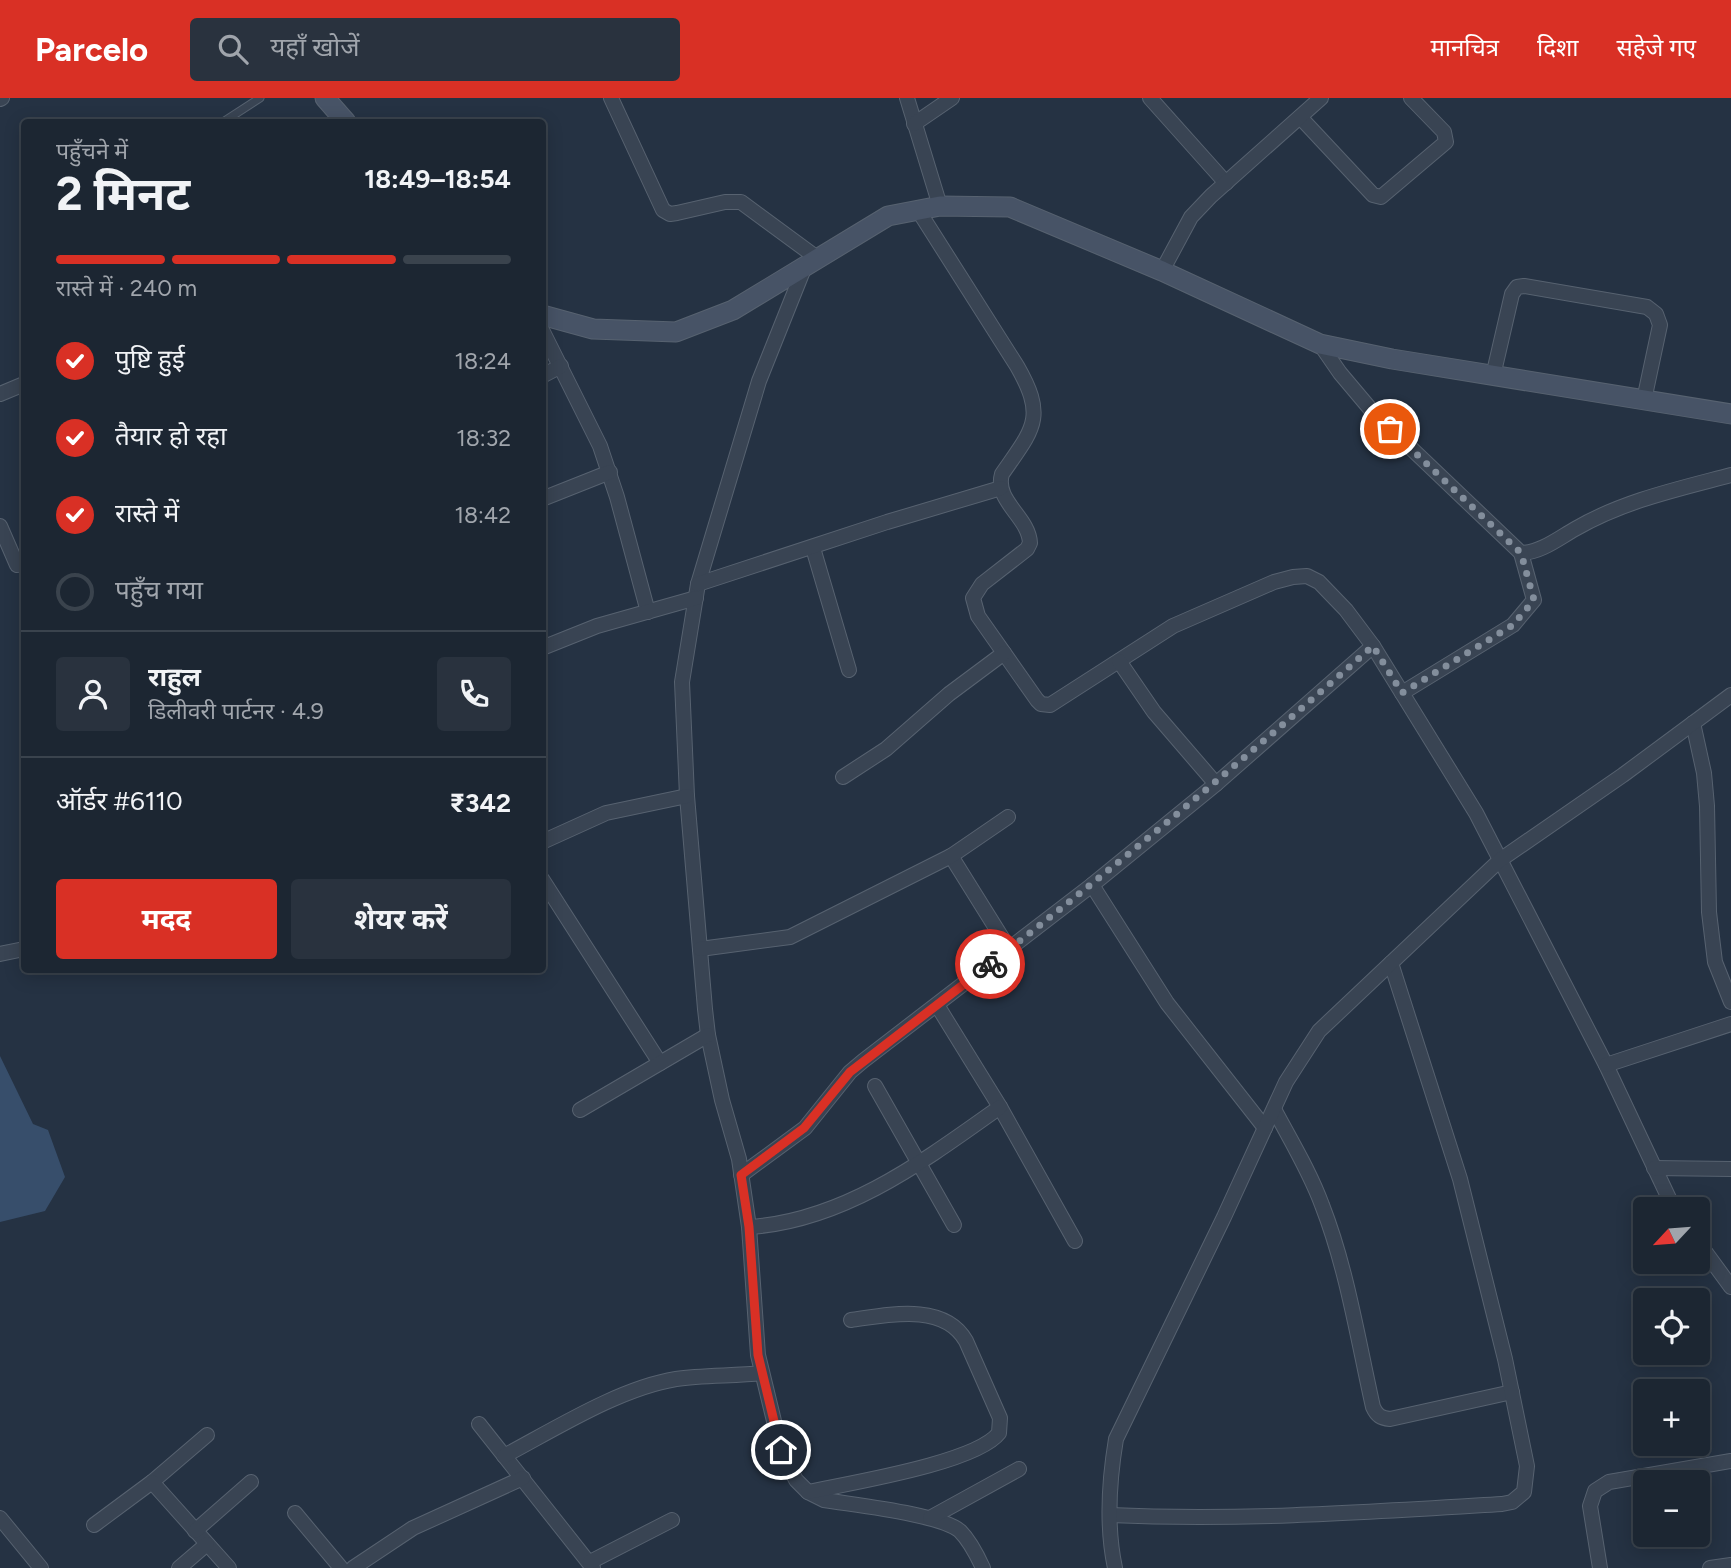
<!DOCTYPE html>
<html lang="hi">
<head>
<meta charset="utf-8">
<style>
	:root { --surface:#1c2632; --page:#29323e; --text:#f1f3f6; --muted:#a0a5ac; --line:#3a434d; --accent:#d93025 }
	body { margin:0; font-family:Figtree,"Noto Sans Devanagari",sans-serif; background:var(--page); color:var(--text); height:100vh; display:flex; flex-direction:column; font-size:26px; white-space:nowrap }
	* { box-sizing:border-box; margin:0 }
	p { font-size:23px; color:var(--muted) }
	.icon { flex:none; width:38px; height:38px; fill:none; stroke:currentColor; stroke-width:2; stroke-linecap:round; stroke-linejoin:round }
	.map { position:relative; flex:1; overflow:hidden }
	.drawer { position:absolute; left:21px; top:21px; width:525px; height:854px; display:flex; flex-direction:column; background:var(--surface); border-radius:7px; box-shadow:0 4px 18px #0003,0 0 0 2px var(--line) }
	.drawer>* { flex:none }
	.needle { width:46px; rotate:244deg }
	.tools { position:absolute; left:1633px; top:1099px; display:grid; gap:14px }
	.tools a { display:grid; place-items:center; width:77px; height:77px; border-radius:7px; background:var(--surface); box-shadow:0 4px 18px #0003,0 0 0 2px var(--line); font-size:35px }
	.pin { position:absolute; display:grid; place-items:center; width:60px; height:60px; color:#fff; margin:-30px; border:4px solid #fff; border-radius:50%; box-shadow:0 2px 7px #0007 }
	.courier { position:absolute; display:grid; place-items:center; width:70px; height:70px; margin:-35px; border:5px solid #d93025; border-radius:50%; background:#fff; color:#222; box-shadow:0 2px 9px #0007 }
	.summary em { font-style:normal; font-weight:700 }
	.summary div { display:flex; flex-direction:column-reverse }
	.summary { display:flex; align-items:center; justify-content:space-between; height:119px; padding:0 35px }
	h1 { font-size:46px; font-weight:700; line-height:52px }
	.bar { display:grid; grid-template-columns:repeat(4,1fr); gap:10px 7px; align-content:center; height:84px; padding:0 35px }
	.bar i { height:9px; border-radius:5px; background:var(--line) }
	.bar .current { background:var(--accent) }
	.bar p { grid-column:span 4 }
	.line { display:flex; align-items:center; gap:18px; padding:0 35px; border-top:2px solid var(--line) }
	.line div { flex:1 }
	.round { display:grid; place-items:center; flex:none; width:74px; height:74px; border-radius:7px; background:var(--page) }
	ol { padding:0 35px; list-style:none }
	li { display:flex; align-items:center; gap:21px; height:77px }
	li p { margin-inline-start:auto }
	li .icon { padding:7px; border-radius:50%; background:var(--accent); color:#fff; stroke-width:4 }
	li:last-child { color:var(--muted) }
	li i { width:38px; height:38px; border:4px solid var(--line); border-radius:50% }
	.action { display:flex; gap:14px; margin-top:auto; padding:14px 35px }
	.action a { flex:1; height:80px; border-radius:7px; background:var(--accent); color:#fff; font-size:28px; font-weight:700; line-height:80px; text-align:center }
	.action a+a { background:var(--page); color:var(--text) }
	header { display:flex; align-items:center; gap:42px; box-sizing:border-box; height:98px; padding:0 35px; background:var(--accent); color:#fff }
	header strong { font-size:33px }
	nav { display:flex; gap:38px; margin-inline-start:auto; font-size:24px }
	.search { width:490px; height:63px; background:var(--page); display:flex; align-items:center; gap:18px; box-sizing:border-box; padding:0 24px; border-radius:7px; color:var(--muted); font-size:26px }
	.map>svg:first-child { display:block }
</style>
</head>
<body>
<header>
<strong>Parcelo</strong>
<div class="search"><svg class="icon" aria-label="search" viewBox="0 0 24 24"><circle cx="10" cy="10" r="6"/><path d="M15 15l6 6"/></svg>यहाँ खोजें</div>
<nav><a>मानचित्र</a><a>दिशा</a><a>सहेजे गए</a></nav>
</header>
<div class="map">
<svg width="1731" height="1470" viewBox="0 0 1731 1470">
	<rect width="100%" height="100%" fill="#253243"/>
	<polygon fill="#374e6b" points="0,958 33,1026 48,1032 65,1079 45,1113 0,1124"/>
	<g fill="none" stroke-linecap="round" stroke-linejoin="round">
		<defs>
			<polyline id="service" points="223,24 260,0"/>
			<g id="minor">
				<polyline points="611,0 663,112 670,116 677,115 725,104 741,104 817,160"/>
				<polyline points="907,0 940,108"/>
				<polyline points="1150,0 1226,85"/>
				<polyline points="0,1 2,0"/>
				<polyline points="1300,19 1373,97 1381,99 1446,44 1444,34 1411,0"/>
				<polyline points="914,26 952,0"/>
				<path d="M918,112L1017,268C1047,320 1033,331 1002,376C994,403 1029,419 1030,445L1027,451L982,486L973,500L978,518L1037,602L1041,606L1050,607L1173,528L1274,484L1293,479L1307,478L1319,484L1346,512L1373,548L1476,715L1606,967L1674,1111"/>
				<path d="M805,168L759,283L698,486L682,584L687,698L705,911L708,937L722,1002L739,1061L749,1129L758,1257L781,1352L796,1382L808,1394L824,1402C853,1407 940,1416 960,1433C970,1443 977,1457 983,1470"/>
				<polyline points="1162,173 1191,119 1211,98 1321,0"/>
				<polyline points="542,232 600,348 617,399 648,514"/>
				<path d="M1320,246L1340,275L1372,313L1521,455C1540,455 1559,440 1575,431C1623,403 1678,391 1731,377"/>
				<polyline points="542,278 561,268"/>
				<polyline points="1493,278 1512,196 1517,189 1524,188 1647,209 1656,216 1660,227 1644,302"/>
				<polyline points="0,296 24,286"/>
				<polyline points="542,401 610,374"/>
				<polyline points="0,428 17,467"/>
				<polyline points="813,450 849,572"/>
				<polyline points="698,486 887,424 1001,390"/>
				<polyline points="542,550 597,528 696,500"/>
				<polyline points="1119,563 1154,614 1216,686"/>
				<polyline points="1402,595 1513,527 1534,502 1521,455"/>
				<polyline points="1693,625 1704,675 1707,708 1709,814 1715,864 1731,904"/>
				<polyline points="843,679 886,651 949,596 1004,555"/>
				<polyline points="542,744 606,715 687,698"/>
				<polyline points="951,758 1009,851"/>
				<polyline points="542,781 660,965"/>
				<polyline points="1092,787 1167,905 1265,1030"/>
				<polyline points="700,851 790,839 951,758 1008,719"/>
				<polyline points="0,856 24,851"/>
				<polyline points="937,907 1000,1009 1075,1143"/>
				<polyline points="1606,967 1731,926"/>
				<polyline points="875,988 954,1127"/>
				<path d="M1274,1011C1291,1043 1310,1074 1322,1107C1347,1171 1358,1242 1373,1309C1377,1318 1381,1320 1390,1321L1512,1294"/>
				<polyline points="580,1012 708,937"/>
				<polyline points="1654,1070 1731,1071"/>
				<polyline points="741,1077 805,1030 850,974 863,963 1092,787 1216,686 1373,548"/>
				<path d="M749,1129C844,1123 924,1063 1000,1009"/>
				<polyline points="1698,1144 1731,1189"/>
				<polyline points="479,1326 593,1470"/>
				<path d="M504,1358C555,1331 620,1290 676,1281C702,1277 735,1278 762,1275"/>
				<polyline points="152,1384 207,1337"/>
				<path d="M808,1394C849,1385 976,1365 999,1335L1000,1320L966,1243C944,1204 887,1217 851,1222"/>
				<polyline points="295,1415 341,1470"/>
				<path d="M1110,1417C1241,1423 1371,1414 1502,1406L1512,1404L1524,1394L1527,1368L1505,1261L1460,1081L1391,865"/>
				<polyline points="0,1420 41,1470"/>
				<polyline points="930,1420 1019,1371"/>
				<polyline points="94,1427 152,1384 229,1470"/>
				<polyline points="195,1433 251,1384"/>
				<polyline points="590,1464 672,1422"/>
				<polyline points="179,1470 207,1446"/>
				<polyline points="353,1470 413,1430 523,1380"/>
				<path d="M1115,1470C1106,1428 1109,1383 1116,1341L1224,1119L1286,984L1319,933L1500,762L1623,677L1731,597"/>
				<polyline points="1600,1470 1590,1408 1595,1393 1609,1384 1731,1363"/>
				<polyline points="1710,1470 1731,1467"/>
			</g>
			<g id="secondary">
				<polyline points="325,0 346,24"/>
				<polyline points="542,217 593,231 676,234 733,212 888,118 940,108 1010,109 1162,173 1320,246 1392,261 1731,316"/>
			</g>
		</defs>
		<use href="#service" stroke="#576270" stroke-width="9"/>
		<use href="#minor" stroke="#576270" stroke-width="16"/>
		<use href="#secondary" stroke="#576270" stroke-width="21"/>
		<use href="#service" stroke="#394453" stroke-width="7"/>
		<use href="#minor" stroke="#394453" stroke-width="14"/>
		<use href="#secondary" stroke="#475366" stroke-width="19"/>
	</g>
	<g fill="none" stroke-linecap="round" stroke-linejoin="round">
		<path stroke="#838e9c" stroke-width="7" stroke-dasharray="0 12.6" d="M990,866C1122,764 1248,658 1373,548L1402,595L1513,527L1534,502L1521,455L1390,331"/>
		<polyline stroke="#d93025" stroke-width="9" points="781,1352 758,1257 749,1129 741,1077 804,1030 850,974 863,964 990,866"/>
	</g>
</svg>
<div class="tools">
<a><svg class="needle" viewBox="-14 -14 28 28"><path d="M0-13l5 13h-10z" fill="#e53935"/><path d="M0 13l5-13h-10z" fill="#a0a5ac"/></svg></a>
<a><svg class="icon" aria-label="locate" viewBox="0 0 24 24"><circle cx="12" cy="12" r="6"/><path d="M12 2v4M12 18v4M2 12h4M18 12h4"/></svg></a>
<a>+</a>
<a>−</a>
</div>
<div class="pin" style="left:1390px;top:331px;background:#ea580c"><svg class="icon" aria-label="bag" viewBox="0 0 24 24"><path d="M5 8h14l-1 12H6zM9 8a3 3 0 0 1 6 0"/></svg></div>
<div class="pin" style="left:781px;top:1352px;background:#1f2937"><svg class="icon" aria-label="home" viewBox="0 0 24 24"><path d="M3 11l9-7 9 7M6 9v11h12V9"/></svg></div>
<div class="courier" style="left:990px;top:866px"><svg class="icon" aria-label="bike" viewBox="0 0 24 24"><circle cx="6" cy="16" r="4"/><circle cx="18" cy="16" r="4"/><path d="M6 16l4-8h5l3 8M10 8l3 8H6M13 5h3"/></svg></div>
<section class="drawer">
<div class="summary"><div><h1>2 मिनट</h1><p>पहुँचने में</p></div><em>18:49–18:54</em></div>
<div class="bar"><i class="current"></i><i class="current"></i><i class="current"></i><i></i><p>रास्ते में · 240 m</p></div>
<ol>
<li><svg class="icon" aria-label="check" viewBox="0 0 24 24"><path d="M5 12l5 5 9-10"/></svg>पुष्टि हुई<p>18:24</p></li>
<li><svg class="icon" aria-label="check" viewBox="0 0 24 24"><path d="M5 12l5 5 9-10"/></svg>तैयार हो रहा<p>18:32</p></li>
<li><svg class="icon" aria-label="check" viewBox="0 0 24 24"><path d="M5 12l5 5 9-10"/></svg>रास्ते में<p>18:42</p></li>
<li><i></i>पहुँच गया</li>
</ol>
<div class="line" style="height:126px"><a class="round"><svg class="icon" aria-label="person" viewBox="0 0 24 24"><circle cx="12" cy="8" r="4"/><path d="M4 21q1-7 8-7t8 7"/></svg></a><div><b>राहुल</b><p>डिलीवरी पार्टनर · 4.9</p></div><a class="round"><svg class="icon" aria-label="phone" viewBox="0 0 24 24"><path d="M5 4h4l2 5-3 2q2 4 5 5l2-3 5 2v4C11 20 4 13 5 4z"/></svg></a></div>
<div class="line" style="height:91px"><div>ऑर्डर #6110</div><b>₹342</b></div>
<div class="action"><a>मदद</a><a>शेयर करें</a></div>
</section>
</div>
</body>
</html>
